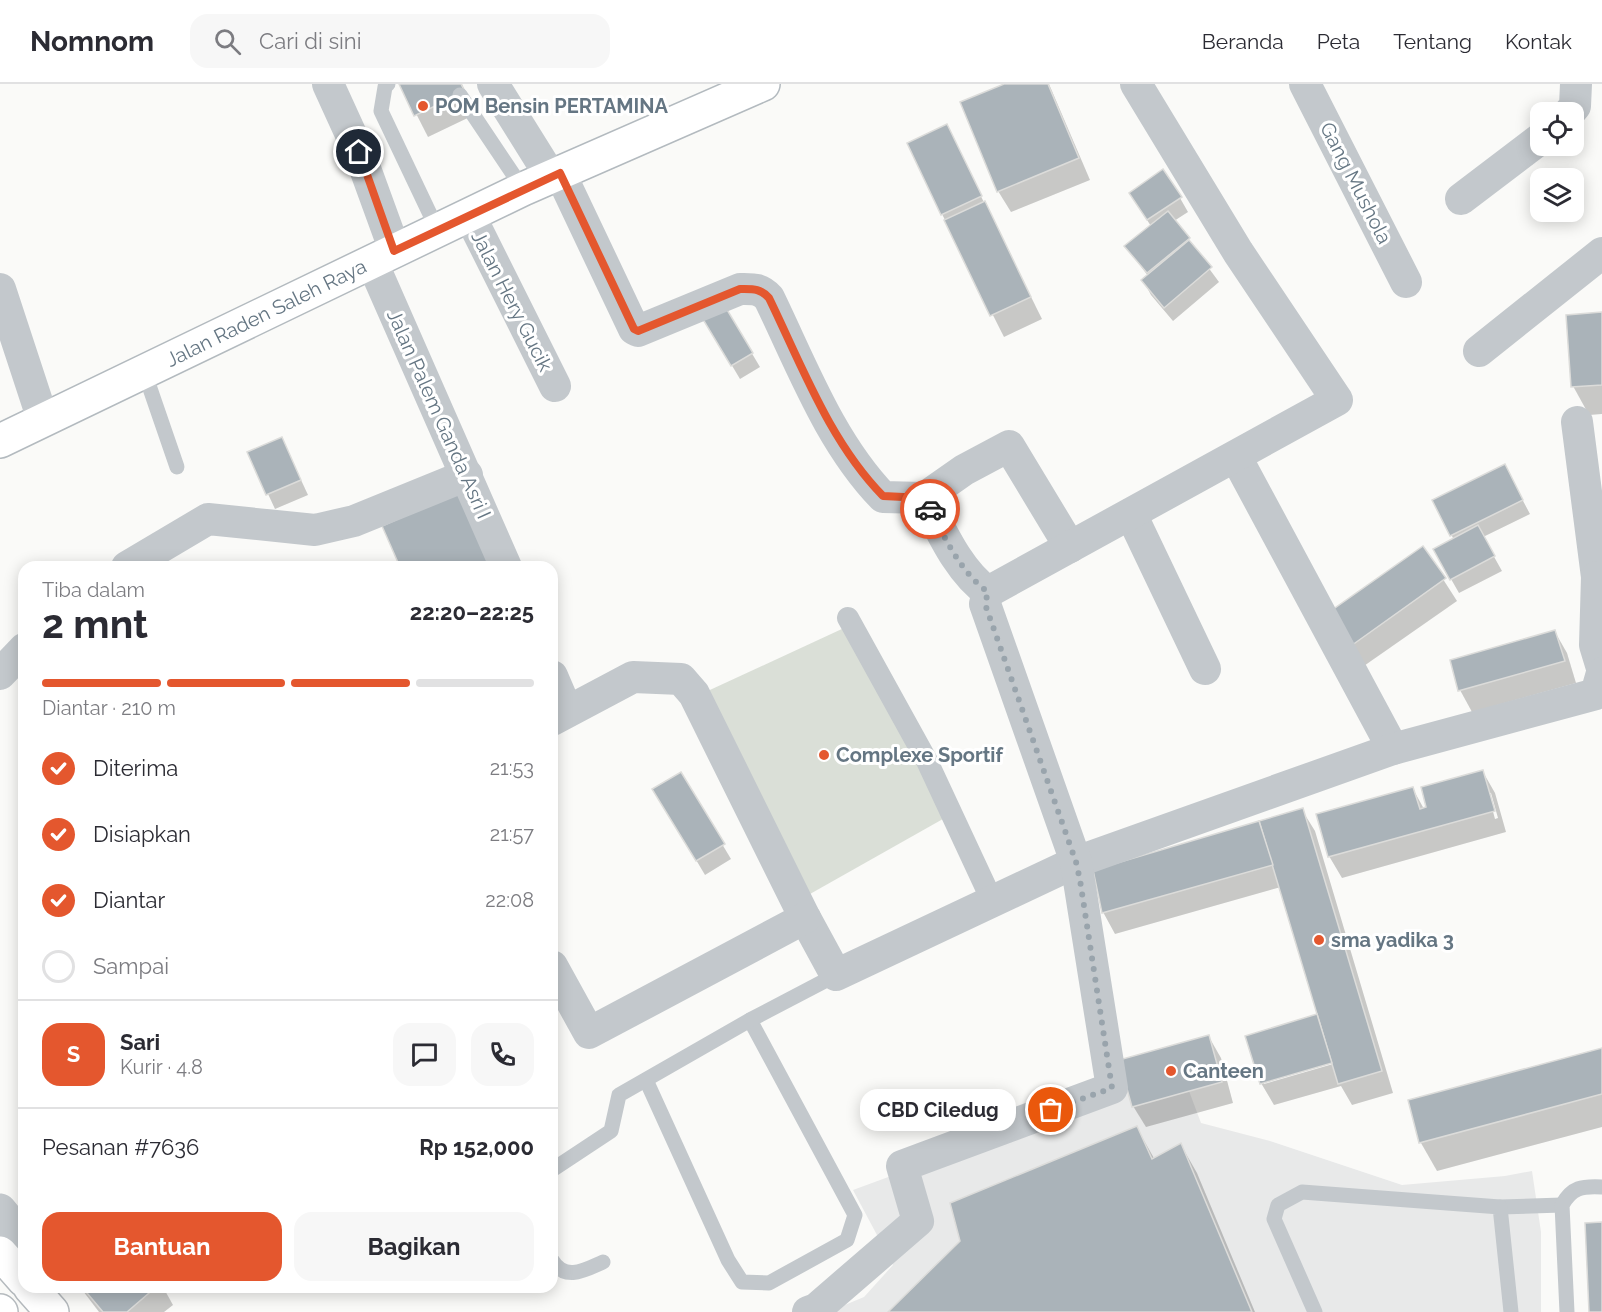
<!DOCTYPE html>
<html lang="id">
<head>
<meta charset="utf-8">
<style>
	:root { --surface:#fff; --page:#f7f7f7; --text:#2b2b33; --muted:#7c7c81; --line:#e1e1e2; --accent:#e4572e }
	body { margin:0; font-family:Raleway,sans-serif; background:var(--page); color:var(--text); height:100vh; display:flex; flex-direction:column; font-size:22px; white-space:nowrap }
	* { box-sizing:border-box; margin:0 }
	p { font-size:20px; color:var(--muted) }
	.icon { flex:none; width:33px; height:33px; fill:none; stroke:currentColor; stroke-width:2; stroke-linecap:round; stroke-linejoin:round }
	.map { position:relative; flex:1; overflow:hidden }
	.drawer { position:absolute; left:18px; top:477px; width:540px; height:732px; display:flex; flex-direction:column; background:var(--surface); border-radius:18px; box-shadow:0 3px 15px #0003 }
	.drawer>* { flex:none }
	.buttons { position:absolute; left:1530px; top:18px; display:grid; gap:12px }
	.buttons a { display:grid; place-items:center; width:54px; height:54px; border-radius:12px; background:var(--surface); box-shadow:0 3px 15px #0003; font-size:30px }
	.pin { position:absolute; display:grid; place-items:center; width:51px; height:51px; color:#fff; margin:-26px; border:3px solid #fff; border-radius:50%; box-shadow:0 2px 6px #0007 }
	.courier { position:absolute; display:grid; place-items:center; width:60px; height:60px; margin:-30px; border:4px solid #e4572e; border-radius:50%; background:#fff; color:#222; box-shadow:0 2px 8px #0007 }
	.bubble { position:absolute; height:42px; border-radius:18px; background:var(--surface); box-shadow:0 3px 15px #0003; font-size:20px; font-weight:700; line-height:42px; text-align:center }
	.overview em { font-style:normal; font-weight:700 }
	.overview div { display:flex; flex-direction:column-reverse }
	.overview { display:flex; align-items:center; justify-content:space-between; height:102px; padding:0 24px }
	h1 { font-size:39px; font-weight:700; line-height:45px }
	.bar { display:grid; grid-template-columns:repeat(4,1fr); gap:9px 6px; align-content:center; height:72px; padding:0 24px }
	.bar i { height:8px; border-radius:4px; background:var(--line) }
	.bar .current { background:var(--accent) }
	.bar p { grid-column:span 4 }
	.line { display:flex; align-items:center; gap:15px; padding:0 24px; border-top:2px solid var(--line) }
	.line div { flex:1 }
	.round { display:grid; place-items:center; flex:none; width:63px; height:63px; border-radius:18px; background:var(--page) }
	ol { padding:0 24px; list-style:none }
	li { display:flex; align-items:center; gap:18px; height:66px }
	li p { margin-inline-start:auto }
	li .icon { padding:6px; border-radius:50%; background:var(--accent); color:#fff; stroke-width:4 }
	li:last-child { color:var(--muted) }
	li i { width:33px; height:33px; border:3px solid var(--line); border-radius:50% }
	.primary-button { display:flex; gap:12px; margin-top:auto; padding:12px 24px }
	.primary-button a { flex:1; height:69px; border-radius:18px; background:var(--accent); color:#fff; font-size:24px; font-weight:700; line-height:69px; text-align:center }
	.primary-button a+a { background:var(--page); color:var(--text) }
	header { display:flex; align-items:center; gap:36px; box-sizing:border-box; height:84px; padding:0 30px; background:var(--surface); border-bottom:2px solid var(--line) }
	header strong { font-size:28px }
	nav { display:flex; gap:33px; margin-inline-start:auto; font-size:21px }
	.search { width:420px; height:54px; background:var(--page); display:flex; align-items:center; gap:15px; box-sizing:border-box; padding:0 21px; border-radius:18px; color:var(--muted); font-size:22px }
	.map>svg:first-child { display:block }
</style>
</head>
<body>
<header>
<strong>Nomnom</strong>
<div class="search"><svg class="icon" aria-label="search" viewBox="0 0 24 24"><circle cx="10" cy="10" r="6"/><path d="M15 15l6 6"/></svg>Cari di sini</div>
<nav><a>Beranda</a><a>Peta</a><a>Tentang</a><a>Kontak</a></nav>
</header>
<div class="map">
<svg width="1602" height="1228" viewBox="0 0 1602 1228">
	<rect width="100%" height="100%" fill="#fafaf8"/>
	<polygon fill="#e8e9e9" points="1127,1005 1189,1007 1201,1039 1270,1057 1402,1101 1505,1092 1532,1087 1541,1148 1541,1228 828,1228 864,1213 893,1181 853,1106"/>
	<polygon fill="#dadfd7" points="844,544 950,731 810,810 699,611"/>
	<g fill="#0003" fill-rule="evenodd">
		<polygon points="401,0 462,0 476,30 428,53"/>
		<polygon points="1008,0 1049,0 1090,96 1011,128 998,107"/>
		<polygon points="946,42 1042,235 1004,253 942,130"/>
		<polygon points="1180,114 1188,128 1174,137 1219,198 1173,237 1151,211 1143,196 1148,192 1126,162 1151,142 1139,124"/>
		<polygon points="723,221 760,283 740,295 703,233"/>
		<polygon points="1602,230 1602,330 1589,331 1573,302"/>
		<polygon points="282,355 308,411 275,425 249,369"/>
		<polygon points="1512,396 1530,430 1483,453 1502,487 1459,509 1451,495 1454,456 1434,416"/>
		<polygon points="1423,464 1457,517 1361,584 1339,553"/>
		<polygon points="1555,548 1567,569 1576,599 1472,628 1460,606 1452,577"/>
		<path d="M1483,688L1495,709L1506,748L1342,794L1329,772L1413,705L1424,725ZM1488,709H1491L1498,734L1495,735Z"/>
		<polygon points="680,690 731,775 705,791 654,705"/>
		<path d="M1302,726L1315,747L1393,1009L1352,1021L1341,1002L1274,1021L1261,999L1319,931L1281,803L1115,850L1103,828ZM1339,976L1340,978L1264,1000V997Z"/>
		<polygon points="1209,953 1221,974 1233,1019 1146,1043 1133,1022"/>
		<polygon points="1602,966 1602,1043 1437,1087 1421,1059 1410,1018"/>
		<polygon points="1137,1044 1155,1076 1181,1061 1197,1089 1255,1228 890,1228"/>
		<polygon points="80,1203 163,1203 173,1221 164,1228 99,1228"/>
	</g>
	<g fill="#aab3b9" stroke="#dcdcda" stroke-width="1.5">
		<polygon points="399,0 461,0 465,8 414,32"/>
		<polygon points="1004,0 1048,0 1079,74 997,108 960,18"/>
		<polygon points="947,40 982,112 941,131 907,59"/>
		<polygon points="1163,85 1182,113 1147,136 1129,109"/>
		<polygon points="985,117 1031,213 990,232 944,136"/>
		<polygon points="1168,127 1190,154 1147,189 1124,162"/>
		<polygon points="1189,156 1212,183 1164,224 1141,196"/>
		<polygon points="723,219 753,269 731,282 701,232"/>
		<polygon points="1602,228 1602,301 1571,303 1566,231"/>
		<polygon points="282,353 301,396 266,411 247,368"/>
		<polygon points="1505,380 1523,416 1450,452 1432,416"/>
		<polygon points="461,407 494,483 400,483 382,442"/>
		<polygon points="1478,441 1495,472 1450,496 1433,465"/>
		<polygon points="1423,462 1446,494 1348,564 1325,531"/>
		<polygon points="1555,546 1565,577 1458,607 1450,576"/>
		<polygon points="1483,686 1495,727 1328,773 1316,730 1413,703 1420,725 1426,723 1421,703"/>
		<polygon points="681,688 725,760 696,777 652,705"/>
		<polygon points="1303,724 1382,987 1338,1000 1259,737"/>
		<polygon points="1259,737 1273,781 1102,829 1093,786"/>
		<polygon points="1317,930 1332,979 1260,1000 1245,952"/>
		<polygon points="1209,951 1222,998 1132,1023 1119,976"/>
		<polygon points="1602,964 1602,1010 1419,1059 1408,1016"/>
		<polygon points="1137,1042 1152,1075 1181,1059 1252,1228 888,1228 960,1157 950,1119"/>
		<polygon points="1602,1138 1602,1228 1589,1228 1585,1139"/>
		<polygon points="82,1203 156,1203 127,1228 103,1228"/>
	</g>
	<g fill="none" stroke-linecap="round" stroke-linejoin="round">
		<defs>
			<polyline id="secondary" points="0,357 523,105 763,0"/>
			<g id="primary">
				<polyline points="0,1169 24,1196"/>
				<polyline points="30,1203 52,1228"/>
				<polyline points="0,1227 1,1228"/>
			</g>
		</defs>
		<use href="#secondary" stroke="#b3babf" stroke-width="36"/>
		<use href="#primary" stroke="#b5babe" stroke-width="36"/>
		<g stroke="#c3c8cc" stroke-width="15">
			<polyline points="388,0 385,3 381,27 438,147"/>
			<polyline points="460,11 523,105"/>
			<polyline points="144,287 177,383"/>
			<polyline points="646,996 728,1176 742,1198 769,1199 847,1156 855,1131 750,936"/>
			<polyline points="552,1086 611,1047 619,1011 750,936 836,891"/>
			<polyline points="1500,1123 1562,1121"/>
			<path d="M552,1176C565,1198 585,1186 603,1178"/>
			<polyline points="1315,1228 1274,1135 1278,1121 1302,1108 1500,1123 1511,1228"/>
			<path d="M1567,1228L1562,1121C1572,1103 1582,1102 1602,1103"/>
		</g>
		<polyline stroke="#c3c8cc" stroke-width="22" points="848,534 927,677 988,808"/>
		<g stroke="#c3c8cc" stroke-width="32">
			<polyline points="328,0 359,68 395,167"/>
			<polyline points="493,0 551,93"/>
			<polyline points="1305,0 1406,198"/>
			<polyline points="1570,28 1575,22 1576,0"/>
			<path d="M560,89L634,245L638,247L740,205C753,205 760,204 769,214C802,282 830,358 883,413L924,414C941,446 958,487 988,508"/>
			<polyline points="1461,115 1540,55"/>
			<polyline points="470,132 555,302"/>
			<polyline points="372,178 506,483"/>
			<polyline points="0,205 43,336"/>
			<polyline points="1479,267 1602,169"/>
			<polyline points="1577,338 1597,493"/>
			<polyline points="1236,373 1393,665"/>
			<polyline points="924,414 964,386 1009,362 1070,463"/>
			<polyline points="1131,430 1205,585"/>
			<polyline points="127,483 208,435 315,446 354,437 467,391"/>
			<polyline points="1602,493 1597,493 1595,561 1602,584"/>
			<polyline points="0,590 24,565"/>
			<polyline points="552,592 567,627"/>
			<polyline points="552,636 633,593 681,595 694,610 805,834 836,891 1076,778 1393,665 1596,610 1602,589"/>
			<polyline points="552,882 589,949 805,834"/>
			<polyline points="808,1228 816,1225 918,1137 902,1082 1112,1004 1076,778 985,520 988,508 1337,316 1238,168 1136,0"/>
		</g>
		<polyline stroke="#c3c8cc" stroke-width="33" points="0,1126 9,1137 24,1168"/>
		<use href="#secondary" stroke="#fff" stroke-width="33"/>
		<use href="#primary" stroke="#fff" stroke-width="33"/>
	</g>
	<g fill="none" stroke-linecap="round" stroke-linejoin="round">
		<path stroke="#99a4ac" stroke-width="6" stroke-dasharray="0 10.8" d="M930,425C945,454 961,489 988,508L985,520L1076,778L1080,796L1112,1004L1051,1026"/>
		<path stroke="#e4572e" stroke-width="8" d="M359,68L394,167L560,89L634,245L638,247L740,205C753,205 760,204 769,214C802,282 830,358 883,412L924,414L930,425"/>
	</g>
	<g fill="#e4572e" stroke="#fff" stroke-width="2">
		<circle cx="423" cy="22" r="6"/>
		<circle cx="824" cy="671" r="6"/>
		<circle cx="1319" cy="856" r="6"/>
		<circle cx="1171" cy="987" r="6"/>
	</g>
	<g text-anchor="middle" stroke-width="6" stroke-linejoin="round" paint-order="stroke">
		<g font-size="20" font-weight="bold" fill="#657683" stroke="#fff" text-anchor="start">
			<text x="435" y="29">POM Bensin PERTAMINA</text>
			<text x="836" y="678">Complexe Sportif</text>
			<text x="1331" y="863">sma yadika 3</text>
			<text x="1183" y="994">Canteen</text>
		</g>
		<g font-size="20" fill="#657683" stroke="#fff">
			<text transform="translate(1356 99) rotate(63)" y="7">Gang Mushola</text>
			<text transform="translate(512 217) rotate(63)" y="7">Jalan Hery Gucik</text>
			<text transform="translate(266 229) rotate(-26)" y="7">Jalan Raden Saleh Raya</text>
			<text transform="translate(439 330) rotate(66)" y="7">Jalan Palem Ganda Asri I</text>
		</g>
	</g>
</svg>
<div class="buttons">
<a><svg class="icon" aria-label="locate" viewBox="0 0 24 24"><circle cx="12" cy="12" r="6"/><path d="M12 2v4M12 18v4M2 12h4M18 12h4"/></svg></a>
<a><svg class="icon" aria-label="layers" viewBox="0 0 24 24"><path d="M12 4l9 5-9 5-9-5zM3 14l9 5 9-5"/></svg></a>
</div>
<div class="pin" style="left:1051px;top:1026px;background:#ea580c"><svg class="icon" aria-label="bag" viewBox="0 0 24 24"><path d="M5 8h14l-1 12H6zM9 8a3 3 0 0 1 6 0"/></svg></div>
<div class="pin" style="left:359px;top:68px;background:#1f2937"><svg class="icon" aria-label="home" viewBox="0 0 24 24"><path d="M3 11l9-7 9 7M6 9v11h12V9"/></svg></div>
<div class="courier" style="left:930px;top:425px"><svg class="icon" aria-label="car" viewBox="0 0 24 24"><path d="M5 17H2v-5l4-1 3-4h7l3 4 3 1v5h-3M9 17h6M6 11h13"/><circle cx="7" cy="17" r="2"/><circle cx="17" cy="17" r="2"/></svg></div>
<div class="bubble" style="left:860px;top:1005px;width:156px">CBD Ciledug</div>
<section class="drawer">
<div class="overview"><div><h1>2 mnt</h1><p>Tiba dalam</p></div><em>22:20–22:25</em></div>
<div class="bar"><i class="current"></i><i class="current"></i><i class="current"></i><i></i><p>Diantar · 210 m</p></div>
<ol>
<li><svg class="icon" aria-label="check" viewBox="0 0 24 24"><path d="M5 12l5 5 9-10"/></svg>Diterima<p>21:53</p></li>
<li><svg class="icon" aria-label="check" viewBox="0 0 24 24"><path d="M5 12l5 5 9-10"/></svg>Disiapkan<p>21:57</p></li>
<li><svg class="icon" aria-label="check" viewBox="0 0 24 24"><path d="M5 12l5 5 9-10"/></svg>Diantar<p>22:08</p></li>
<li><i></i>Sampai</li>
</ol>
<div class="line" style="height:108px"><b class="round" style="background:var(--accent);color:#fff">S</b><div><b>Sari</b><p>Kurir · 4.8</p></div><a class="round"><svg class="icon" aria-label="chat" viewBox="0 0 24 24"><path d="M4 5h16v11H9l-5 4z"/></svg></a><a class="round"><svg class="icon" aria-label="phone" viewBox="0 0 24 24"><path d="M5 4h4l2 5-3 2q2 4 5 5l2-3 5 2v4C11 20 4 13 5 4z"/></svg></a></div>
<div class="line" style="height:78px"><div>Pesanan #7636</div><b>Rp 152,000</b></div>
<div class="primary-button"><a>Bantuan</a><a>Bagikan</a></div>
</section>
</div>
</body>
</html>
